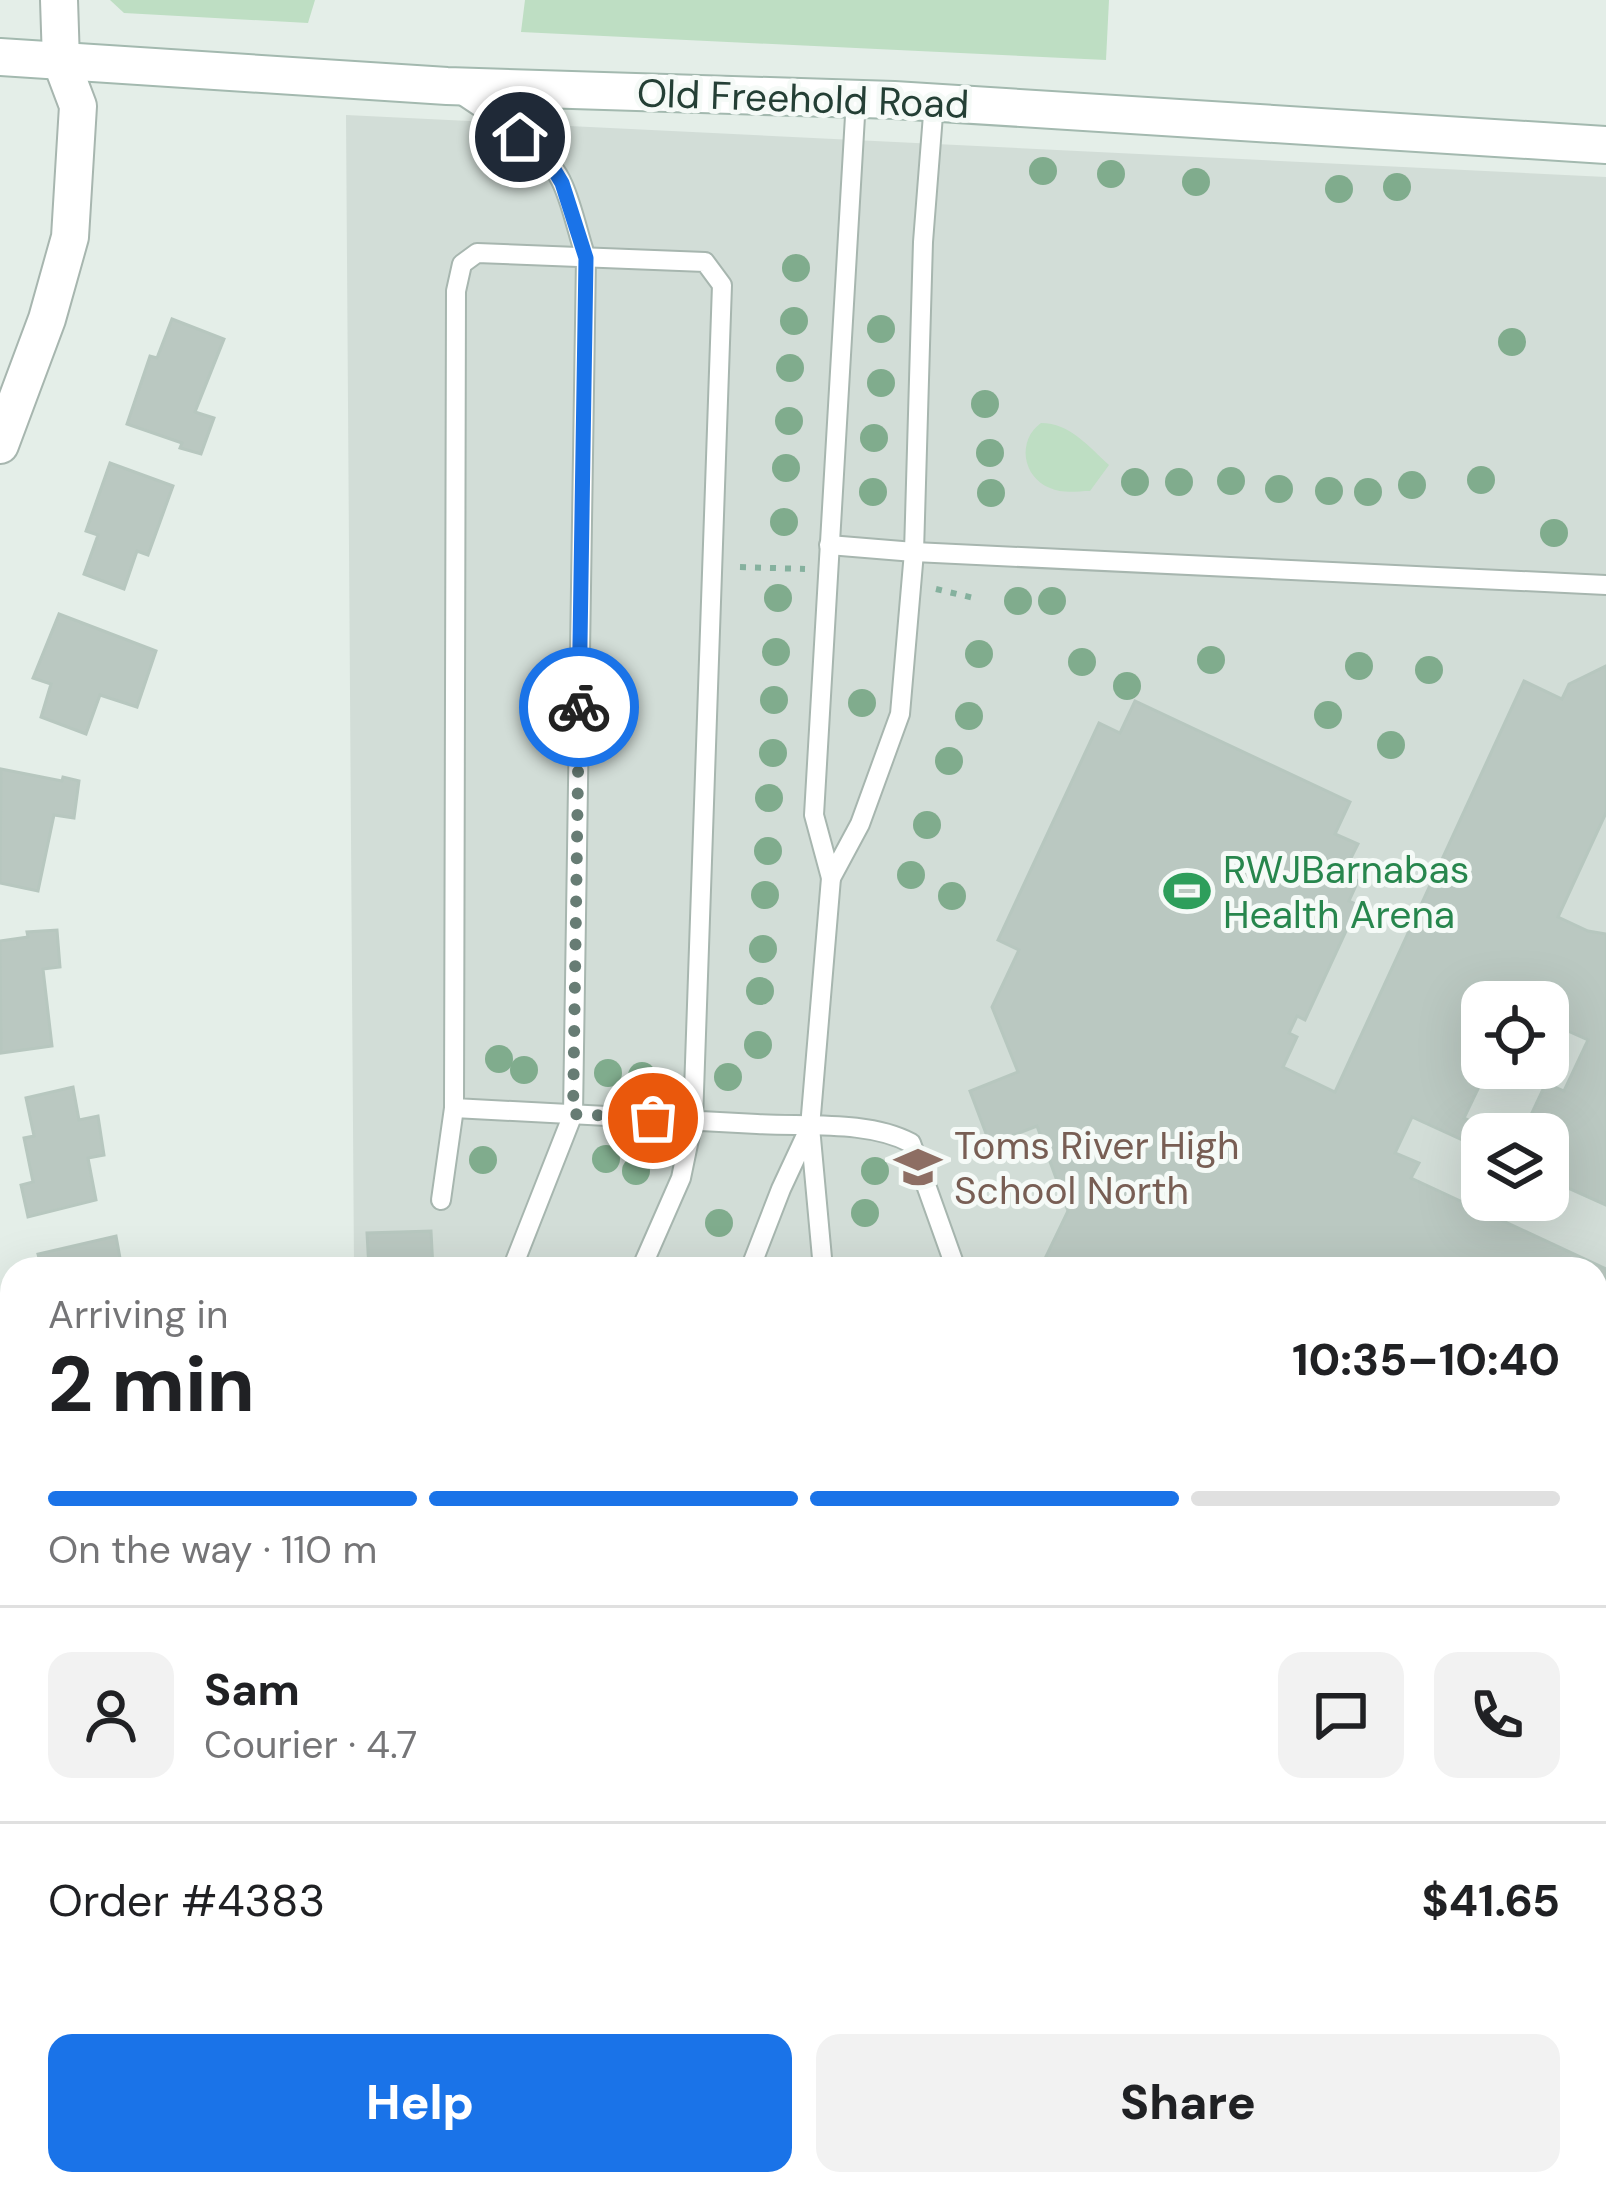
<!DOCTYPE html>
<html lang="en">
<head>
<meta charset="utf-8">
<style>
	:root { --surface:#fff; --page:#f2f2f2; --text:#202124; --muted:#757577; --line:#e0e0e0; --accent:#1a73e8 }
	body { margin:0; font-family:"DM Sans",sans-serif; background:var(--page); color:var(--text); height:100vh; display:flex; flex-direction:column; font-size:45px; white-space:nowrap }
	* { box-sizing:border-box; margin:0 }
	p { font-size:39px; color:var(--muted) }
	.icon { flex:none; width:66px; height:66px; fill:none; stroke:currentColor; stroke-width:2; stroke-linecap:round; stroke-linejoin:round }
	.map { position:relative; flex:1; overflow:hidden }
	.drawer { position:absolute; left:0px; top:1257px; width:1608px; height:939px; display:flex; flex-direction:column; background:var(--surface); border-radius:36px 36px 0 0; box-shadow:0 12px 48px #0002 }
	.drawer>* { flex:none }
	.tools { position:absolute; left:1461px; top:981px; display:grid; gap:24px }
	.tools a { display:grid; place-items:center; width:108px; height:108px; border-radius:24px; background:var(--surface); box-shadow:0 12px 48px #0002; font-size:60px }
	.pin { position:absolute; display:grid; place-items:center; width:102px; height:102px; color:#fff; margin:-51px; border:6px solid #fff; border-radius:50%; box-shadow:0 3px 12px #0007 }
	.courier { position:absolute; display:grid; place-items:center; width:120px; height:120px; margin:-60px; border:9px solid #1a73e8; border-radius:50%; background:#fff; color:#222; box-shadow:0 3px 15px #0007 }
	.overview em { font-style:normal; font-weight:800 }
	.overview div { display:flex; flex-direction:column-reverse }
	.overview { display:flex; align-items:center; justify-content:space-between; height:204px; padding:0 48px }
	h1 { font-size:78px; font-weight:800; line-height:90px }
	.bar { display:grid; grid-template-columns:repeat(4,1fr); gap:18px 12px; align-content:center; height:144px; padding:0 48px }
	.bar i { height:15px; border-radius:9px; background:var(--line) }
	.bar .on { background:var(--accent) }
	.bar p { grid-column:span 4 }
	.line { display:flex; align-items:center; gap:30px; padding:0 48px; border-top:3px solid var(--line) }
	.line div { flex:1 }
	.round { display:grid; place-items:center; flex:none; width:126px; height:126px; border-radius:24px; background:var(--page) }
	.action { display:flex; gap:24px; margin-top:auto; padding:24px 48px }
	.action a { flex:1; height:138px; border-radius:24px; background:var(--accent); color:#fff; font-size:48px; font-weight:800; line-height:138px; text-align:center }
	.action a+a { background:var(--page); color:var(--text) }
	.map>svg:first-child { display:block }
</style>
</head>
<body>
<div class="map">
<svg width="1606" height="2194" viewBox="0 0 1606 2194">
	<rect width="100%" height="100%" fill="#e4eee8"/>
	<path fill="#d2ddd7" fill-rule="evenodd" d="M346,115L1606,177V2194H361V2184H1596V1269H354ZM1482,1002H1548V1068H1482ZM1482,1134H1548V1200H1482Z"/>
	<g fill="#bedec3">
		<polygon points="110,0 315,0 308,23 124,13"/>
		<polygon points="525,0 1109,0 1106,60 521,32"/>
		<path d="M1041,423C1070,423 1089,447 1109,465L1090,491C1077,491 1062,494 1050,488C1022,477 1017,440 1041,423Z"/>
		<polygon points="1596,1710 1606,1715 1606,2158 1596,2153"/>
	</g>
	<g fill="#bac8c1" stroke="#b7c7bf" stroke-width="3">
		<polygon points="172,319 224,339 195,412 214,418 201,454 180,448 182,443 127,424 150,356 157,358"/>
		<polygon points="110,463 173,486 148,555 137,551 124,589 84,574 98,535 86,531"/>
		<polygon points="59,614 156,651 137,707 100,695 86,734 41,717 51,684 33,678"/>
		<polygon points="1606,666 1606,813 1558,917 1588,931 1606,934 1606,1205 1548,1179 1548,1134 1522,1134 1546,1083 1564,1091 1588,1040 1548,1022 1548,1002 1482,1002 1482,1068 1488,1068 1464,1118 1500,1134 1482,1134 1482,1149 1412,1117 1395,1153 1419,1163 1411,1178 1606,1269 1606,1362 1596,1383 1596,1269 1040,1269 1068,1211 1037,1126 990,1144 970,1091 1018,1072 992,1007 1019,950 998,940 1099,723 1120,733 1135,701 1350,802 1335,834 1358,844 1343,874 1358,881 1349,901 1358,905 1305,1020 1297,1016 1289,1033 1297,1037 1283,1067 1335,1092 1524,681 1562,699 1569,684"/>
		<polygon points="1,769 62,781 63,777 79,781 74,818 54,815 38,891 0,883"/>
		<polygon points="57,930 60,967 43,969 52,1046 1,1053 0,941 28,937 27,932"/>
		<polygon points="73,1087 79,1120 98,1116 104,1155 88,1158 96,1200 28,1217 21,1185 33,1182 24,1138 34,1136 26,1098"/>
		<polygon points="431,1231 433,1269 369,1269 367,1233"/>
		<polygon points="116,1236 122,1269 42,1269 38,1254"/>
	</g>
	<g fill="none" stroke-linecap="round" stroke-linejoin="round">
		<defs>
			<g id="service">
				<path d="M456,91C490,115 546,145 563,185C573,208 578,234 586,258L573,1114L512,1269"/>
				<polyline points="856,99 814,815 831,878 860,824 900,714 914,552 923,242 934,102"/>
				<polyline points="829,545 914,552 1606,585"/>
				<polyline points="441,1200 454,1108"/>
				<path d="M641,1269L681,1178L693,1120L722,285L705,262L477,253L462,264L456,291L454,1108C555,1113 656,1118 757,1124C805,1127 868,1120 911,1143L956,1269"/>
				<polyline points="750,1269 781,1189 808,1131"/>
				<polyline points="823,1269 810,1127 831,878"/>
				<polyline points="1596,1633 1606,1638"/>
				<polyline points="430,2184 430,2194"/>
				<polyline points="524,2184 524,2194"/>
			</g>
			<g id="minor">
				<polyline points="0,445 47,319 70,237 78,106 61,61 59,0"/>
				<polyline points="0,1600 12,1655"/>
				<polyline points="78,2194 79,2184"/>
			</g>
			<polyline id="secondary" points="0,57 447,86 894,100 1606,145"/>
		</defs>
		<use href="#service" stroke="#a7b6af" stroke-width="22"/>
		<use href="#minor" stroke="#a7b6af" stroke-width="40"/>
		<use href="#secondary" stroke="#a3b9af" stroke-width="40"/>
		<g stroke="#85b19e" stroke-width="6" stroke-dasharray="6 9" stroke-linecap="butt">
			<polyline points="740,567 805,569"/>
			<polyline points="936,589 974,598"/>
			<polyline points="1586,2184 1606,2193"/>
			<polyline points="1346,2194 1351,2184"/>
		</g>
		<use href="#service" stroke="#fff" stroke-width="18"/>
		<use href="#minor" stroke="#fff" stroke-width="36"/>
		<use href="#secondary" stroke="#fff" stroke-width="36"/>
	</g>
	<g fill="#80ac8d">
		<circle cx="1043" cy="171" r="14"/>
		<circle cx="1111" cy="174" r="14"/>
		<circle cx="1196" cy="182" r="14"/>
		<circle cx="1397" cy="187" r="14"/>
		<circle cx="1339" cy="189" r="14"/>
		<circle cx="796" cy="268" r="14"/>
		<circle cx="794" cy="321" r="14"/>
		<circle cx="881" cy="329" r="14"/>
		<circle cx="1512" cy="342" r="14"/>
		<circle cx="790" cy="368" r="14"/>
		<circle cx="881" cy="383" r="14"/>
		<circle cx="985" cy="404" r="14"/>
		<circle cx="789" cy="421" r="14"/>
		<circle cx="874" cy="438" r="14"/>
		<circle cx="990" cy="453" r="14"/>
		<circle cx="786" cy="468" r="14"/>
		<circle cx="1481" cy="480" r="14"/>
		<circle cx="1231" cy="481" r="14"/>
		<circle cx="1135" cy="482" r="14"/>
		<circle cx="1179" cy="482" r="14"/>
		<circle cx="1412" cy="485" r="14"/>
		<circle cx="1279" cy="489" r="14"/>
		<circle cx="1329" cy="491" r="14"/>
		<circle cx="873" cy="492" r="14"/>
		<circle cx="1368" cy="492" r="14"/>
		<circle cx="991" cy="493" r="14"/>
		<circle cx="784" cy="522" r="14"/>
		<circle cx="1554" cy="533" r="14"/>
		<circle cx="778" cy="598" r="14"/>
		<circle cx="1018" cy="601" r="14"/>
		<circle cx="1052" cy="601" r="14"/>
		<circle cx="776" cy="652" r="14"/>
		<circle cx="979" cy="654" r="14"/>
		<circle cx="1211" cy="660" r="14"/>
		<circle cx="1082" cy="662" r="14"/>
		<circle cx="1359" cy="666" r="14"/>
		<circle cx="1429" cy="670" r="14"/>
		<circle cx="1127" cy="686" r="14"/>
		<circle cx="774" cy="700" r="14"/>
		<circle cx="862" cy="703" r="14"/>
		<circle cx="1328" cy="715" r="14"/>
		<circle cx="969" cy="716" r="14"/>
		<circle cx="1391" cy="745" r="14"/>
		<circle cx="773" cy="753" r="14"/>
		<circle cx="949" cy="761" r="14"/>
		<circle cx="769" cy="798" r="14"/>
		<circle cx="927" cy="825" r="14"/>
		<circle cx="768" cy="851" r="14"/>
		<circle cx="911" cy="875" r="14"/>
		<circle cx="765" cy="895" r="14"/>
		<circle cx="952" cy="896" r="14"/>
		<circle cx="763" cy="949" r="14"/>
		<circle cx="760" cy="991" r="14"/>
		<circle cx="758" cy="1045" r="14"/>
		<circle cx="499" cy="1059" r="14"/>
		<circle cx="524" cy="1070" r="14"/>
		<circle cx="608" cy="1073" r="14"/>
		<circle cx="642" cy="1076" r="14"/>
		<circle cx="728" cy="1077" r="14"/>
		<circle cx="606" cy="1159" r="14"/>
		<circle cx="483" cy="1160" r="14"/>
		<circle cx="636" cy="1171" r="14"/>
		<circle cx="875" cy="1171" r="14"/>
		<circle cx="865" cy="1213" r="14"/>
		<circle cx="719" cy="1223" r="14"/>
	</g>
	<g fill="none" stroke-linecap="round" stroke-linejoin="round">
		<polyline stroke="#677c74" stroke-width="12" stroke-dasharray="0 21.6" points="579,707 573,1114 653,1118"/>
		<polyline stroke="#1a73e8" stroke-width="15" points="520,137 550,163 562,183 586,258 579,707"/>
	</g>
	<defs>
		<symbol id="stadium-bare" viewBox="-9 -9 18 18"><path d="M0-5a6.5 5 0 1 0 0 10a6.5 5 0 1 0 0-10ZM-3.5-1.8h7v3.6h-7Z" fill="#2e9e5b" stroke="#f5faf7" stroke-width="2.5" paint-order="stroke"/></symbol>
		<symbol id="school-bare" viewBox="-9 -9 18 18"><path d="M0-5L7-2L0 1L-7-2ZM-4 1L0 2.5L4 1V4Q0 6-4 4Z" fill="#8d6e63" stroke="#f5faf7" stroke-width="2.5" paint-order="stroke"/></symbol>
	</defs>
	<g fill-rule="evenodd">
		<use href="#stadium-bare" x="1154" y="858" width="66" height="66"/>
		<use href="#school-bare" x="885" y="1134" width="66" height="66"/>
	</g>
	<g text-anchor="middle" stroke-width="10" stroke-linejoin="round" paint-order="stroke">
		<g font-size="39" fill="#243f35" stroke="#f5faf7">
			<text transform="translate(803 98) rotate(2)" y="14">Old Freehold Road</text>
		</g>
		<g font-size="39" fill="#27864d" stroke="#f5faf7" text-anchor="start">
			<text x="1223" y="883">RWJBarnabas<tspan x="1223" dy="45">Health Arena</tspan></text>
		</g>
		<g font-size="39" fill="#785e54" stroke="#f5faf7" text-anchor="start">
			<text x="954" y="1159">Toms River High<tspan x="954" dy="45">School North</tspan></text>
		</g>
	</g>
</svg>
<div class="tools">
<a><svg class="icon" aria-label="locate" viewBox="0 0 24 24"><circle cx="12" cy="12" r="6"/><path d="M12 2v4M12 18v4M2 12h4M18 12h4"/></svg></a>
<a><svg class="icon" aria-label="layers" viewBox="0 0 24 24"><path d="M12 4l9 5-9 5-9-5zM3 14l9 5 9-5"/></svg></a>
</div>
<div class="pin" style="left:653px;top:1118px;background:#ea580c"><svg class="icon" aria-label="bag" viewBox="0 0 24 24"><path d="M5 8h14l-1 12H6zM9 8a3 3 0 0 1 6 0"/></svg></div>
<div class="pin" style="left:520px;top:137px;background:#1f2937"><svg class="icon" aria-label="home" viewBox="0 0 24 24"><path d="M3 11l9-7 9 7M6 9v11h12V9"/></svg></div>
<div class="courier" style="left:579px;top:707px"><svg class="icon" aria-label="bike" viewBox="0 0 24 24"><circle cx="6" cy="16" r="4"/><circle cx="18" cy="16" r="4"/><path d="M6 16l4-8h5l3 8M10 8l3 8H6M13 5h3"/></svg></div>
<section class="drawer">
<div class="overview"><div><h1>2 min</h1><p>Arriving in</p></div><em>10:35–10:40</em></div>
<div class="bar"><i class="on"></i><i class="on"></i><i class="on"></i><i></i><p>On the way · 110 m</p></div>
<div class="line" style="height:216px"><a class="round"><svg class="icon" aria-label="person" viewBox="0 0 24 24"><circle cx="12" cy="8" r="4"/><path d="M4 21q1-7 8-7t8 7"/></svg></a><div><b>Sam</b><p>Courier · 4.7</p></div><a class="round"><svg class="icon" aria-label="chat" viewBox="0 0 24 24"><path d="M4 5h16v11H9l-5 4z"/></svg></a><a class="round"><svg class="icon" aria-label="phone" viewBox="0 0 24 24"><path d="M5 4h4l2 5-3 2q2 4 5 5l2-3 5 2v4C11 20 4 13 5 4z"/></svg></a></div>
<div class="line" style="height:156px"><div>Order #4383</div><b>$41.65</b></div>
<div class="action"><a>Help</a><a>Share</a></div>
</section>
</div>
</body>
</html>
